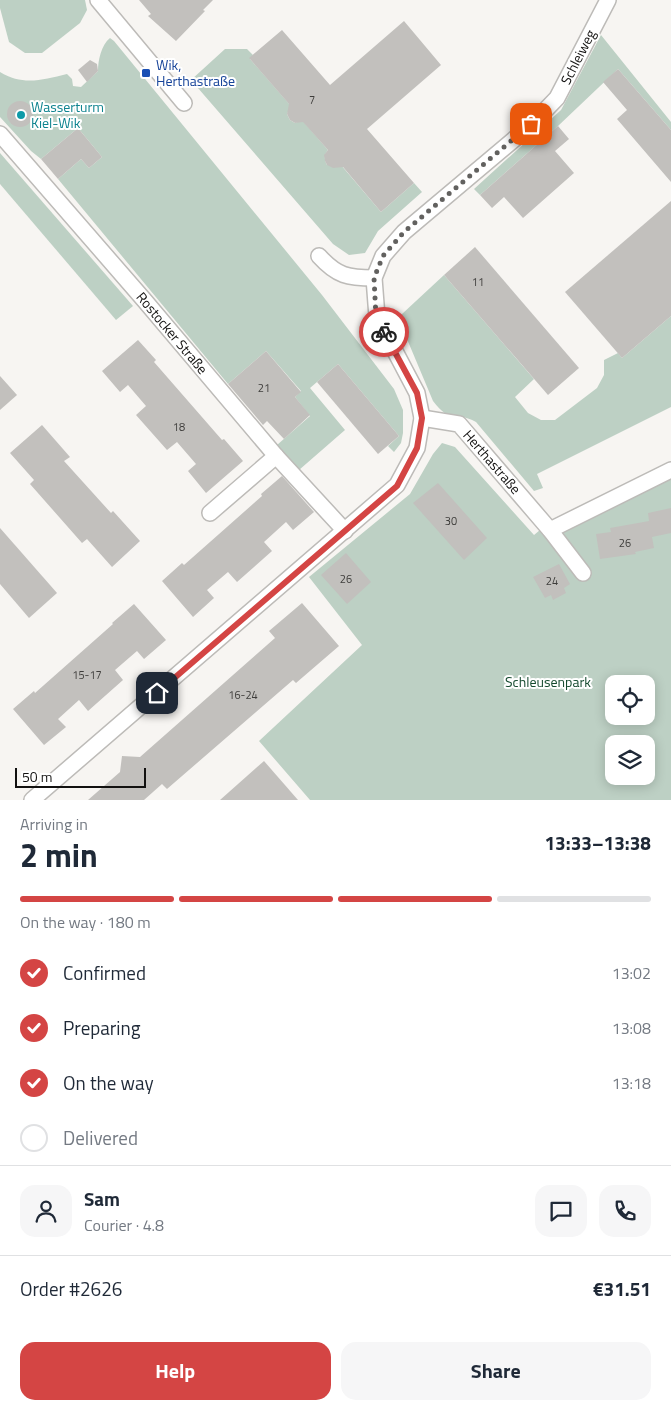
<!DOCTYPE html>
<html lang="en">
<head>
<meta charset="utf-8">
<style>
	:root { --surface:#fff; --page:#f6f6f7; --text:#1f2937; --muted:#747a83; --line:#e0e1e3; --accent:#d44544 }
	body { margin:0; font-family:"Titillium Web",sans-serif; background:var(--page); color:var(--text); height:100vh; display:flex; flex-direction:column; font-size:19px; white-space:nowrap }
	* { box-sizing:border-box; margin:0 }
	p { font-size:16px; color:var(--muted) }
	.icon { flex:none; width:28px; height:28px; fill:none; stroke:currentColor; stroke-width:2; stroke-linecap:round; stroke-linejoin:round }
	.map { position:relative; height:800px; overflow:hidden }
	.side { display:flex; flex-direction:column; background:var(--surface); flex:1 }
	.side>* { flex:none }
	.controls { position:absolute; left:605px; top:675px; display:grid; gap:10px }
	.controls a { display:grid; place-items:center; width:50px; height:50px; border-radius:10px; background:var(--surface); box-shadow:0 2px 12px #0003; font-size:25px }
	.scale { position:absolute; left:15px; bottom:12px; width:131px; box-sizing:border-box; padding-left:5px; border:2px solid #121110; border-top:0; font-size:14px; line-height:18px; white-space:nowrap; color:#121110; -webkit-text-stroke:4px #fff; paint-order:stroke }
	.pin { position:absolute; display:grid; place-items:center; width:42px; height:42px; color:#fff; margin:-21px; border-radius:10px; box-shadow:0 2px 8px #0006 }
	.courier { position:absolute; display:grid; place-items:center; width:50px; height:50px; margin:-25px; border:4px solid #d44544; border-radius:50%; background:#fff; color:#222; box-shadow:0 1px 6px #0007 }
	.headline em { font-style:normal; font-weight:700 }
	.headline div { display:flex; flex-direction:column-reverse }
	.headline { display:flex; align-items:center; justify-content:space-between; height:85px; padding:0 20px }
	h1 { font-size:32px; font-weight:700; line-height:38px }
	.bar { display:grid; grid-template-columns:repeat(4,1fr); gap:8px 5px; align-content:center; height:60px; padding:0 20px }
	.bar i { height:6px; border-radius:4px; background:var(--line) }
	.bar .active { background:var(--accent) }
	.bar p { grid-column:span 4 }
	.line { display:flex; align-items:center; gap:12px; padding:0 20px; border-top:1px solid var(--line) }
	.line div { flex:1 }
	.round { display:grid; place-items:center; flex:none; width:52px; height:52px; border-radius:15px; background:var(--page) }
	ol { padding:0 20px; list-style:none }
	li { display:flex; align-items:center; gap:15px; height:55px }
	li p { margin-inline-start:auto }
	li .icon { padding:5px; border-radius:50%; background:var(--accent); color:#fff; stroke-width:4 }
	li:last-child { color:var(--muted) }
	li i { width:28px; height:28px; border:2px solid var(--line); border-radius:50% }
	.action { display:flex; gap:10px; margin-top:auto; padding:10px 20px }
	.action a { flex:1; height:58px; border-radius:15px; background:var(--accent); color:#fff; font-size:20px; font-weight:700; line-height:58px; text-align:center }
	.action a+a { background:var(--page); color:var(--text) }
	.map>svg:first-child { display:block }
</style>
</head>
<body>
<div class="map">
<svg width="671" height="800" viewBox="0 0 671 800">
	<rect width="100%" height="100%" fill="#f7f5f2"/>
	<g fill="#bdd0c4" fill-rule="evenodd">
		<polygon points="0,0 85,0 87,10 80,23 42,53 25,53 9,42 0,8"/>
		<polygon points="601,35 671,122 671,130 618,69 558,126 480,195 474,189 561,110"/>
		<path d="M110,38L114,41L322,295L394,389L403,410V433L401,443L394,452L388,446L399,436L338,364L310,388L345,430L299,470L277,445L310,416L295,397L301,391L266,351L228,384L58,179L81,159L89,168L102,157L78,128L41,159L31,151L0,117V72C23,86 42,80 67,74L72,79L73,86L81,87L98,71C98,61 101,45 110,38Z"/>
		<path d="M225,49H247L253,55L250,59L291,106L287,114L290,120L295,123L302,120L328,150C324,155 324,159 327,165H341L381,212L414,183L422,192L378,231L365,253L349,255L333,244L191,80Z"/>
		<polygon points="0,153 133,306 116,320 0,184"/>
		<path d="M444,275L534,379L515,397L528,413L541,420H555L597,388L604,375V360L618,353L622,358L671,316V407L537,474L543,488L534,491L476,422C455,410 451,425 433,401L399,320L402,314Z"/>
		<path d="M442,443L455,447L534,535L546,525L671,470V800H310L259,741L362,645L309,577L410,494L433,454ZM614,684H646V716H614ZM614,744H646V776H614Z"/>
	</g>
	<g fill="#c2c0bd">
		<polygon points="139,0 213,0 203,10 205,11 176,41 148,16 151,14"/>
		<polygon points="404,21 441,65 367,129 414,183 381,212 343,167 333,168 327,165 325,161 324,155 328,150 303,122 295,123 290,120 287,114 289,104 249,58 282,30 330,85"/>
		<polygon points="90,60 97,64 98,71 87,82 78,70"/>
		<polygon points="618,69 671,130 671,182 617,119 627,110 603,82"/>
		<circle cx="20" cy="114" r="13"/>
		<polygon points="558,126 569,139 555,151 574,173 523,218 504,197 492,208 480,195"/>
		<polygon points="78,128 102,157 89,168 81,159 58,179 41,159"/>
		<polygon points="671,201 671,316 622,358 565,292"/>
		<polygon points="475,247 579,368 548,395 444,275"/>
		<polygon points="138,340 156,360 154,362 222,440 224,439 243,461 206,493 188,471 196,464 177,442 167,450 136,415 146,406 128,385 120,392 102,371"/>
		<polygon points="266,351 301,392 295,397 310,415 284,439 267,421 263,425 228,384"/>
		<polygon points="338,364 399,436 378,454 317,382"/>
		<polygon points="0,376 17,395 0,410"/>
		<polygon points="42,425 70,457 64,461 111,513 113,511 140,541 112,567 87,539 82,543 30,484 34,480 10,453"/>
		<polygon points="282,476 314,512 293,530 286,522 264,542 272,551 237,582 228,572 207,590 214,598 193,617 162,581 182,563 184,565 262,496 261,494"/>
		<polygon points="438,483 487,538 464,560 413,503"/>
		<polygon points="671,508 671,533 652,537 654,548 635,552 636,554 600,559 596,534 611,532 610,528 649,521 648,513"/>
		<polygon points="0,528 57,593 29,618 0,584"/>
		<polygon points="346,553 371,582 347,604 321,575"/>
		<polygon points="559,564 570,584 564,588 566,593 553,600 551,595 545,598 533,577"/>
		<polygon points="302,603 339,646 296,683 293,680 167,789 162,784 144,800 88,800 120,772 122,756 140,757 275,638 269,631"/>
		<polygon points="134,604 166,640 144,659 137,651 115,670 123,680 88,711 79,700 58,719 66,727 44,745 13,709 34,691 35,693 113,624 112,623"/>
		<polygon points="264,761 298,800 220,800"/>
	</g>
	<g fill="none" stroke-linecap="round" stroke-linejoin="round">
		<defs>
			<g id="minor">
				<polyline points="98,0 184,103"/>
				<polyline points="0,134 145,301 276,456 345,531"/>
				<path d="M319,256C337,276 348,278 374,278"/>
				<polyline points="422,418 459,424 550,530 583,573"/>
				<polyline points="210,513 276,456"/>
				<polyline points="550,530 671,470"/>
				<polyline points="32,800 397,485 417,448 422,418 417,393 377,317 374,278 383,256 404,232 531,125 557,98 608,0"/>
			</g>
		</defs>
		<use href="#minor" stroke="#bdbbb8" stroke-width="18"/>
		<use href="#minor" stroke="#fff" stroke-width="15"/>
	</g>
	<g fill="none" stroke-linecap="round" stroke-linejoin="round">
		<polyline stroke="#62615f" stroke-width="5" stroke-dasharray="0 9" points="384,332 376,317 374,278 383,256 404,232 531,124"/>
		<polyline stroke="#d44544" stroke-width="6" points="157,693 397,486 417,448 422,418 417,393 384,332"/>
	</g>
	<rect fill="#1a4fb4" stroke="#fff" stroke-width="2" x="141" y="68" width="10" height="10" rx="2.5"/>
	<circle fill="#0f9aa8" stroke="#fff" stroke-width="2" cx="21" cy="115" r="5"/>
	<g text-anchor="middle" stroke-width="4" stroke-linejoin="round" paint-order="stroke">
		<g font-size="11" fill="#3e3d3b">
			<text x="312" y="104">7</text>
			<text x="478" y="286">11</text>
			<text x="264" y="392">21</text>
			<text x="179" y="431">18</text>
			<text x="451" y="525">30</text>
			<text x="625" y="547">26</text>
			<text x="346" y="583">26</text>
			<text x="552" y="585">24</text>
			<text x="87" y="679">15-17</text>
			<text x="243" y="699">16-24</text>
		</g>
		<g font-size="14" fill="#121110" stroke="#fff">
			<text transform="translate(578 57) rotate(-63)" y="5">Schleiweg</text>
			<text transform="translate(172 333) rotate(50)" y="5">Rostocker Straße</text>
			<text transform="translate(492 462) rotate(49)" y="5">Herthastraße</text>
		</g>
		<g font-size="14" fill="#164399" stroke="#fff" text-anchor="start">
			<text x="156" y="70">Wik,<tspan x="156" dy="16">Herthastraße</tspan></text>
		</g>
		<g font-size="14" fill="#0d838f" stroke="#fff" text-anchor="start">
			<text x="31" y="112">Wasserturm<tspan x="31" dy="16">Kiel-Wik</tspan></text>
		</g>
		<g font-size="14" fill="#14492e" stroke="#fff">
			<text x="548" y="687">Schleusenpark</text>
		</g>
	</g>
</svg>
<div class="controls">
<a><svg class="icon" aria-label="locate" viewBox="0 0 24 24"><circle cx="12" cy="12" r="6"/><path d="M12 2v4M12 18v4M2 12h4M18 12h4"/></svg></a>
<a><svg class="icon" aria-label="layers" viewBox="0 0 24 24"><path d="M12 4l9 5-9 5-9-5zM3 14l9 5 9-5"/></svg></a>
</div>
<div class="scale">50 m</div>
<div class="pin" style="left:531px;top:124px;background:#ea580c"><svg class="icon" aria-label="bag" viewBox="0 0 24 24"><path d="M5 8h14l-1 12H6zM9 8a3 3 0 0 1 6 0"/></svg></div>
<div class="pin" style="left:157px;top:693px;background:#1f2937"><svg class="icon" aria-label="home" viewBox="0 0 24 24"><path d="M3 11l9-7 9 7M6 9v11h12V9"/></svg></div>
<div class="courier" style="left:384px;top:332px"><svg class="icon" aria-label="bike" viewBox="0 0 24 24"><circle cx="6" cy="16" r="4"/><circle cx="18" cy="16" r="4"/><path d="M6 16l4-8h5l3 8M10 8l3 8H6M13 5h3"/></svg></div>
</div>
<section class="side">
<div class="headline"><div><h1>2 min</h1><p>Arriving in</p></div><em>13:33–13:38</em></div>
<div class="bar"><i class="active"></i><i class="active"></i><i class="active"></i><i></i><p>On the way · 180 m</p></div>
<ol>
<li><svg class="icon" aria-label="check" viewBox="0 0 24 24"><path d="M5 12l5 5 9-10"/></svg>Confirmed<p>13:02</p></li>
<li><svg class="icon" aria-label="check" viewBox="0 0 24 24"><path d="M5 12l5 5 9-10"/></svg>Preparing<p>13:08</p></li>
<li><svg class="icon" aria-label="check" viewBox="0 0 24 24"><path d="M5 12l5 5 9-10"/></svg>On the way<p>13:18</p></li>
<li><i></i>Delivered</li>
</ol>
<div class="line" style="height:90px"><a class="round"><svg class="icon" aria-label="person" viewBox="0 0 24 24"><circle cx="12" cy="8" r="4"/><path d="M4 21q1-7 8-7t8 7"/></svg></a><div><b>Sam</b><p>Courier · 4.8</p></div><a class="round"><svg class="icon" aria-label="chat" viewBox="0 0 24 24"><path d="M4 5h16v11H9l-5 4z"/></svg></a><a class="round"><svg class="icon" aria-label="phone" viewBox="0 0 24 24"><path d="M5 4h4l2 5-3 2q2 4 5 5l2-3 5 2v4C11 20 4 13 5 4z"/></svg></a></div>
<div class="line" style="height:65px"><div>Order #2626</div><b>€31.51</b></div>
<div class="action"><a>Help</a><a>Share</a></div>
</section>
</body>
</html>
